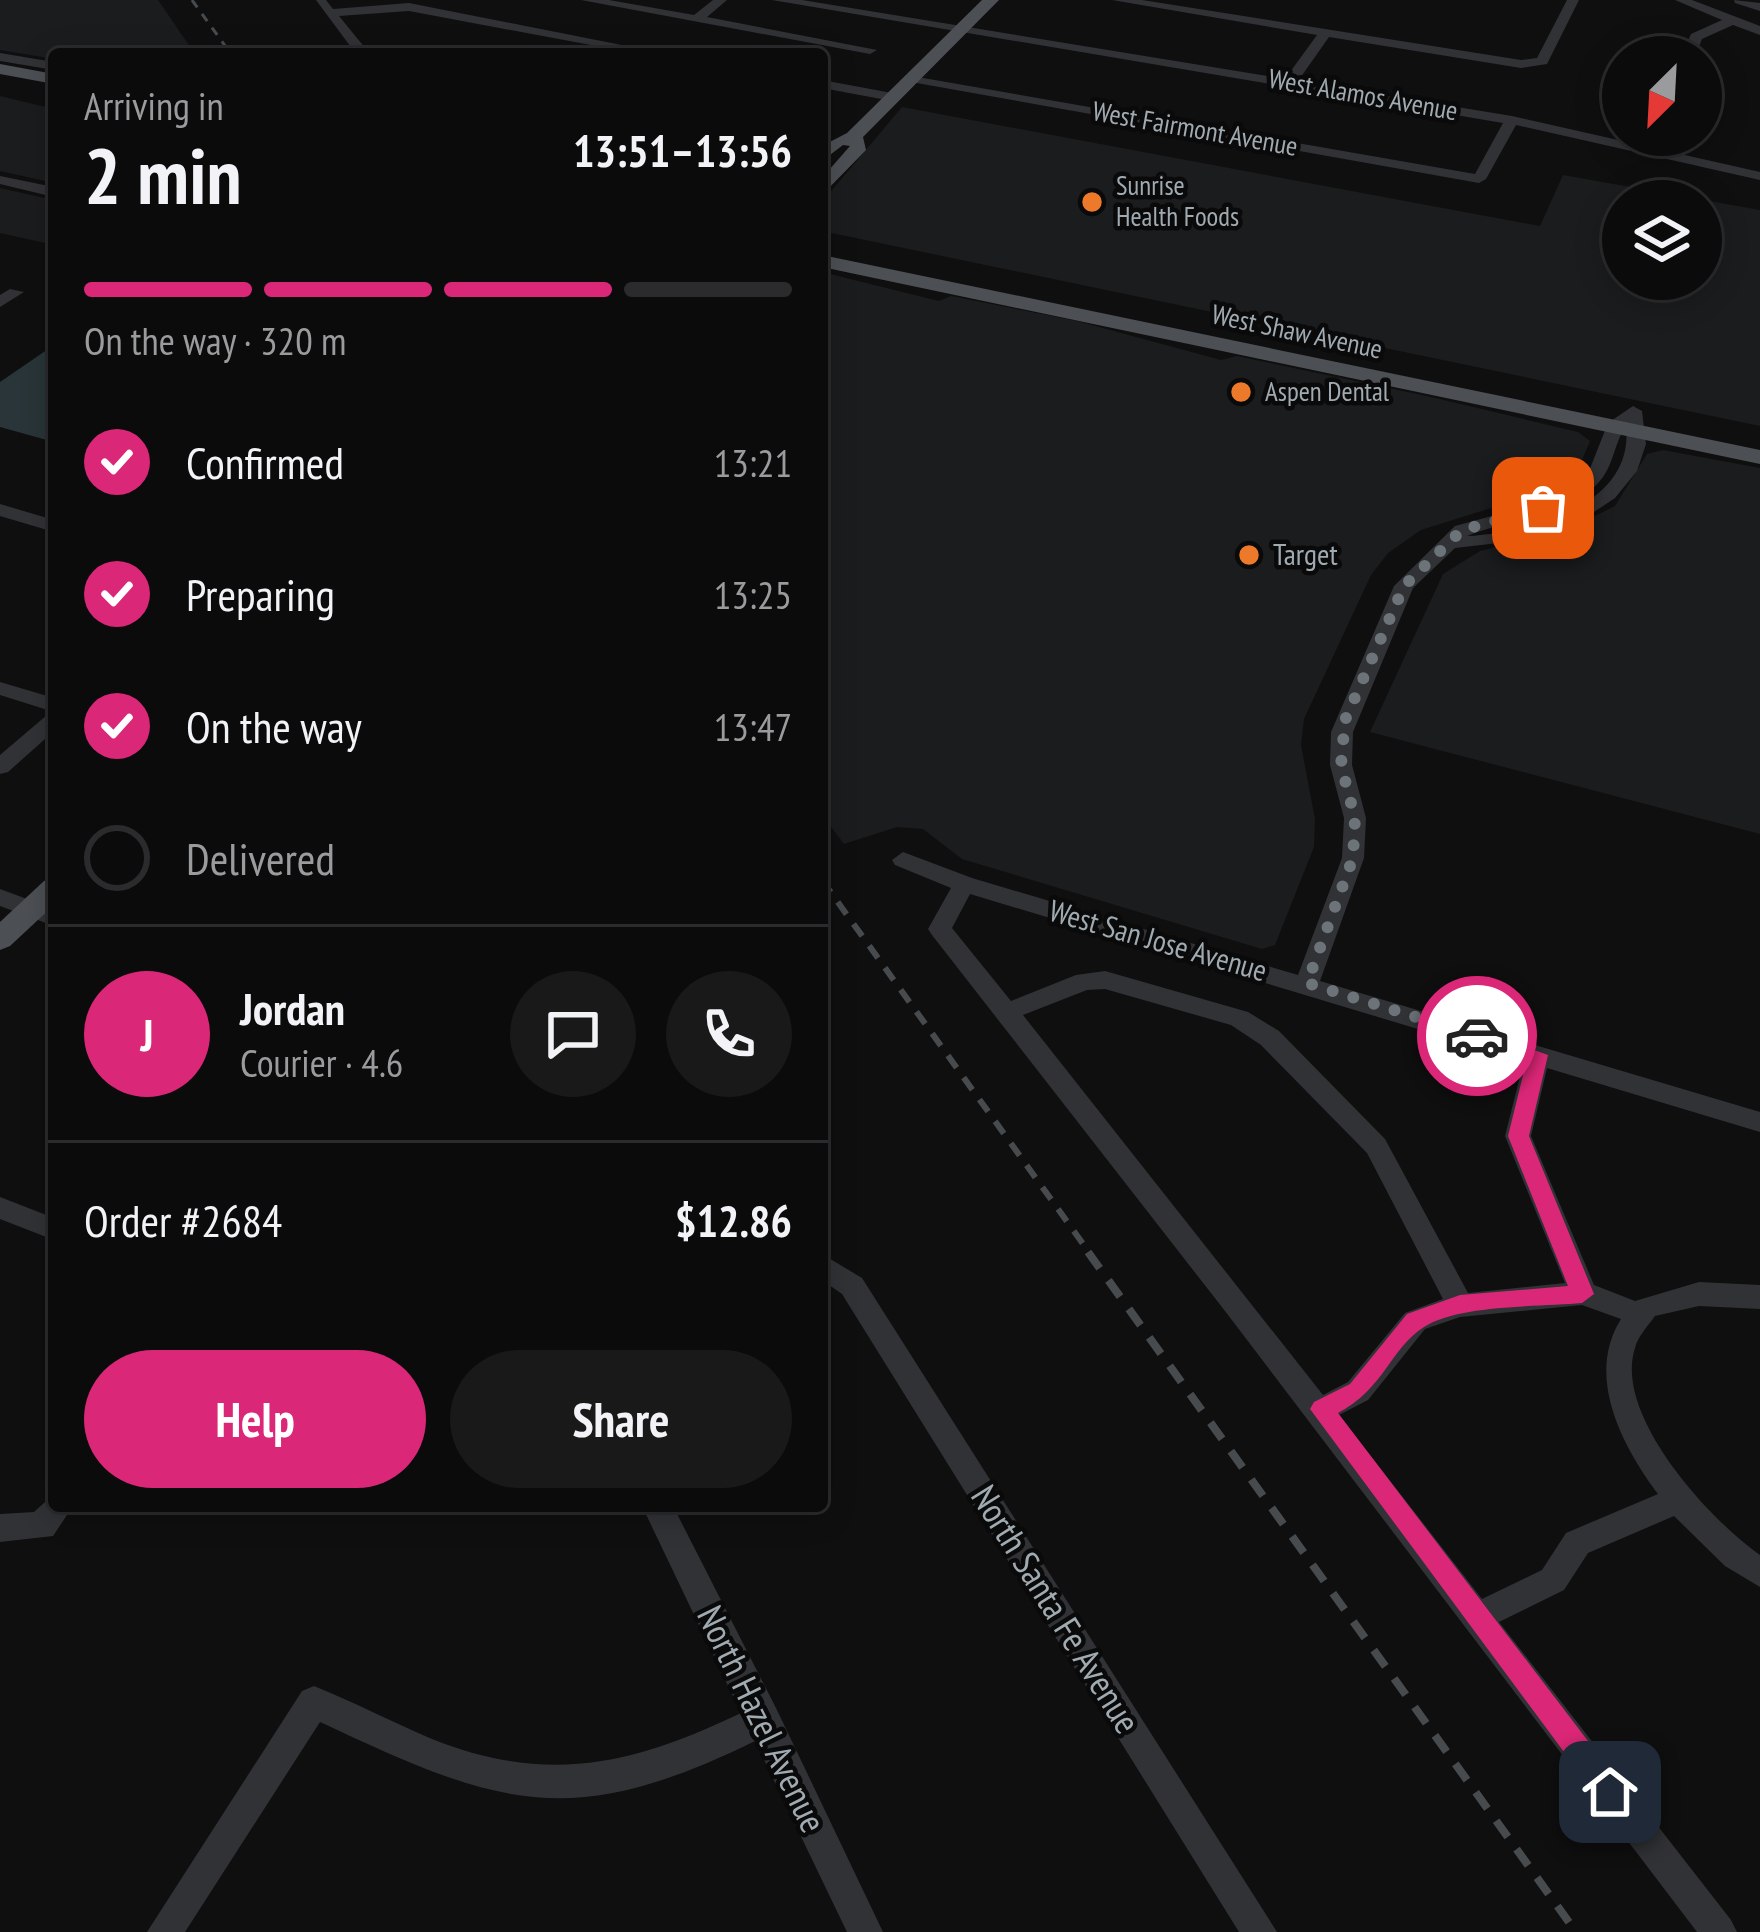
<!DOCTYPE html>
<html lang="en">
<head>
<meta charset="utf-8">
<style>
	:root { --surface:#0b0b0c; --page:#19191a; --text:#f1f3f6; --muted:#9a9b9d; --line:#2b2b2d; --accent:#db2777 }
	body { margin:0; font-family:"PT Sans Narrow",sans-serif; background:var(--page); color:var(--text); height:100vh; display:flex; flex-direction:column; font-size:45px; white-space:nowrap }
	* { box-sizing:border-box; margin:0 }
	p { font-size:39px; color:var(--muted) }
	.icon { flex:none; width:66px; height:66px; fill:none; stroke:currentColor; stroke-width:2; stroke-linecap:round; stroke-linejoin:round }
	.map { position:relative; flex:1; overflow:hidden }
	.sheet { position:absolute; left:48px; top:48px; width:780px; height:1464px; display:flex; flex-direction:column; background:var(--surface); border-radius:12px; box-shadow:0 6px 30px #0003,0 0 0 3px var(--line) }
	.sheet>* { flex:none }
	.needle { width:78px; rotate:204deg }
	.fabs { position:absolute; left:1602px; top:36px; display:grid; gap:24px }
	.fabs a { display:grid; place-items:center; width:120px; height:120px; border-radius:50%; background:var(--surface); box-shadow:0 6px 30px #0003,0 0 0 3px var(--line); font-size:60px }
	.pin { position:absolute; display:grid; place-items:center; width:102px; height:102px; color:#fff; margin:-51px; border-radius:24px; box-shadow:0 6px 18px #0006 }
	.courier { position:absolute; display:grid; place-items:center; width:120px; height:120px; margin:-60px; border:9px solid #db2777; border-radius:50%; background:#fff; color:#222; box-shadow:0 3px 15px #0007 }
	.headline em { font-style:normal; font-weight:800 }
	.headline div { display:flex; flex-direction:column-reverse }
	.headline { display:flex; align-items:center; justify-content:space-between; height:204px; padding:0 36px }
	h1 { font-size:78px; font-weight:800; line-height:90px }
	.bar { display:grid; grid-template-columns:repeat(4,1fr); gap:18px 12px; align-content:center; height:144px; padding:0 36px }
	.bar i { height:15px; border-radius:9px; background:var(--line) }
	.bar .selected { background:var(--accent) }
	.bar p { grid-column:span 4 }
	.line { display:flex; align-items:center; gap:30px; padding:0 36px; border-top:3px solid var(--line) }
	.line div { flex:1 }
	.round { display:grid; place-items:center; flex:none; width:126px; height:126px; border-radius:63px; background:var(--page) }
	ol { padding:0 36px; list-style:none }
	li { display:flex; align-items:center; gap:36px; height:132px }
	li p { margin-inline-start:auto }
	li .icon { padding:12px; border-radius:50%; background:var(--accent); color:#fff; stroke-width:4 }
	li:last-child { color:var(--muted) }
	li i { width:66px; height:66px; border:6px solid var(--line); border-radius:50% }
	.action { display:flex; gap:24px; margin-top:auto; padding:24px 36px }
	.action a { flex:1; height:138px; border-radius:72px; background:var(--accent); color:#fff; font-size:48px; font-weight:800; line-height:138px; text-align:center }
	.action a+a { background:var(--page); color:var(--text) }
	.map>svg:first-child { display:block }
</style>
</head>
<body>
<div class="map">
<svg width="1760" height="1932" viewBox="0 0 1760 1932">
	<rect width="100%" height="100%" fill="#0f0f10"/>
	<g fill="#1b1c1d" fill-rule="evenodd">
		<polygon points="0,0 158,0 195,54 54,54 54,59 0,50"/>
		<polygon points="0,96 54,109 54,183 0,171"/>
		<path d="M902,107L1540,226L1563,175L1760,210V426L822,231V202ZM1623,201H1701V279H1623Z"/>
		<polygon points="0,188 54,200 54,245 0,233"/>
		<polygon points="822,272 939,301 951,296 1077,321 1221,360 1237,356 1431,397 1578,432 1590,441 1580,465 1558,487 1421,530 1388,553 1371,575 1304,719 1301,745 1315,819 1314,847 1275,945 1262,949 962,859 923,829 897,827 844,844 822,815"/>
		<polygon points="1663,450 1760,468 1760,834 1370,732 1443,574 1480,551 1568,529 1615,506 1647,454"/>
	</g>
	<polygon fill="#293538" points="54,345 54,442 0,427 0,382"/>
	<g fill="none" stroke-linecap="round" stroke-linejoin="round">
		<g fill="#303235" fill-rule="evenodd">
			<polygon points="316,0 326,0 333,9 409,3 667,54 639,54 409,11 339,16 370,54 356,54"/>
			<polygon points="581,0 609,0 694,15 713,0 727,0 707,17 877,50 870,54"/>
			<polygon points="772,0 802,0 1285,79 1317,35 1112,0 1142,0 1521,60 1537,58 1567,0 1579,0 1547,64 1521,68 1329,37 1298,81 1512,116 1760,172 1760,180 1516,125 1486,179 1479,183 911,82 904,78 906,75 1475,174 1503,123"/>
			<polygon points="1675,0 1692,0 1760,26 1760,35 1733,25 1702,39 1695,57 1681,57 1691,34 1722,20"/>
			<polygon points="1734,0 1760,3 1760,11 1735,3"/>
			<polygon points="0,53 54,62 54,70 0,61"/>
			<polygon points="822,80 892,93 899,97 892,101 822,88"/>
			<polygon points="0,176 54,187 54,197 0,184"/>
			<polygon points="10,289 24,292 0,307 0,295"/>
			<path d="M1633,406L1642,411L1646,444L1637,471L1615,498L1588,516L1556,530L1516,541L1455,548L1413,588L1353,732L1352,765L1366,818L1364,858L1320,981L1760,1112V1132L1547,1068L1531,1136L1594,1285L1635,1301L1699,1282L1760,1285V1309L1699,1306L1655,1316C1648,1326 1638,1336 1635,1348C1613,1415 1710,1520 1760,1555V1587L1725,1566L1674,1516L1588,1553L1564,1590L1499,1622L1731,1920L1737,1932H1697L1225,1311L932,935L928,929L951,888L895,865L892,860L903,852L911,855L972,878L1298,975L1342,858L1344,818L1330,765L1331,732L1394,586L1455,526L1536,504L1573,486L1589,471L1608,423ZM1626,426C1635,506 1529,533 1467,536C1510,518 1573,518 1603,477C1614,462 1615,441 1626,426ZM970,894L1524,1061L1505,1136L1565,1283L1468,1293L1385,1139L1279,1031L1248,1012L1105,971L1076,975L1011,1001L952,928ZM1105,989L1231,1025L1261,1045L1367,1153L1443,1299L1405,1313L1348,1382L1323,1395L1023,1015L1087,990ZM1582,1305L1621,1319C1585,1376 1622,1446 1658,1494L1566,1533L1542,1570L1482,1599L1339,1415L1368,1400L1425,1329L1460,1317Z"/>
			<polygon points="0,504 54,520 54,532 0,516"/>
			<polygon points="0,682 54,698 54,712 0,695"/>
			<polygon points="54,713 54,731 8,772 0,774 0,755 47,715"/>
			<polygon points="0,889 54,909 54,926 0,906"/>
			<polygon points="0,1197 54,1218 54,1240 0,1219"/>
			<polygon points="822,1254 862,1278 1277,1932 1239,1932 842,1294 822,1280"/>
			<polygon points="54,1494 54,1506 73,1506 53,1536 0,1542 0,1514 34,1512"/>
			<path d="M642,1506H673L776,1708L883,1932H847L755,1741C570,1832 499,1806 320,1722L185,1932H147L302,1691L314,1686C354,1702 392,1722 432,1739C547,1785 633,1765 741,1713Z"/>
		</g>
		<g fill="#4c5054" fill-rule="evenodd">
			<polygon points="982,0 999,0 863,137 866,150 822,195 822,178 850,146 843,145 822,161 822,146 847,133"/>
			<polygon points="0,64 54,74 54,84 0,74"/>
			<polygon points="822,255 1760,450 1760,464 822,267"/>
			<polygon points="54,878 54,905 10,946 0,950 0,922 44,881"/>
		</g>
		<polyline stroke="#474b4e" stroke-width="3" stroke-dasharray="9 8" stroke-linecap="butt" points="192,0 231,54"/>
		<polyline stroke="#474b4e" stroke-width="6" stroke-dasharray="15 12" stroke-linecap="butt" points="822,880 1091,1255"/>
		<polyline stroke="#474b4e" stroke-width="8" stroke-dasharray="20 15" stroke-linecap="butt" points="1088,1252 1576,1932"/>
	</g>
	<path fill="#db2777" d="M1477,1029L1548,1055L1529,1136L1594,1294L1582,1303C1541,1307 1459,1304 1424,1327C1390,1349 1384,1389 1338,1413L1620,1783L1624,1792L1610,1806L1601,1802L1310,1409L1314,1402L1350,1384L1407,1314L1460,1295L1568,1286L1508,1136L1527,1059L1470,1041V1031Z"/>
	<g fill="none" stroke-linecap="round" stroke-linejoin="round">
		<polyline stroke="#6d7479" stroke-width="12" stroke-dasharray="0 21.6" points="1477,1036 1307,983 1353,858 1355,818 1341,765 1345,720 1404,586 1462,530 1543,508"/>
	</g>
	<g fill="#ed7a2b" stroke="#0a0a0b" stroke-width="4.5">
		<circle cx="1092" cy="202" r="12"/>
		<circle cx="1241" cy="392" r="12"/>
		<circle cx="1249" cy="555" r="12"/>
	</g>
	<g text-anchor="middle" stroke-width="9" stroke-linejoin="round" paint-order="stroke">
		<g font-size="27" fill="#a0aab1" stroke="#0a0a0b">
			<text transform="translate(1363 95) rotate(10)" y="9">West Alamos Avenue</text>
			<text transform="translate(1195 129) rotate(10)" y="9">West Fairmont Avenue</text>
			<text transform="translate(1297 332) rotate(12)" y="9">West Shaw Avenue</text>
		</g>
		<g font-size="27" fill="#a0aab1" stroke="#0a0a0b" text-anchor="start">
			<text x="1116" y="195">Sunrise<tspan x="1116" dy="31">Health Foods</tspan></text>
			<text x="1265" y="401">Aspen Dental</text>
		</g>
		<g font-size="30" fill="#a0aab1" stroke="#0a0a0b" text-anchor="start">
			<text x="1273" y="565">Target</text>
		</g>
		<g font-size="30" fill="#a0aab1" stroke="#0a0a0b">
			<text transform="translate(1158 941) rotate(16)" y="10">West San Jose Avenue</text>
		</g>
		<g font-size="36" fill="#a0aab1" stroke="#0a0a0b">
			<text transform="translate(1056 1609) rotate(58)" y="13">North Santa Fe Avenue</text>
			<text transform="translate(762 1719) rotate(64)" y="13">North Hazel Avenue</text>
		</g>
	</g>
</svg>
<div class="fabs">
<a><svg class="needle" viewBox="-14 -14 28 28"><path d="M0-13l5 13h-10z" fill="#e53935"/><path d="M0 13l5-13h-10z" fill="#9a9b9d"/></svg></a>
<a><svg class="icon" aria-label="layers" viewBox="0 0 24 24"><path d="M12 4l9 5-9 5-9-5zM3 14l9 5 9-5"/></svg></a>
</div>
<div class="pin" style="left:1543px;top:508px;background:#ea580c"><svg class="icon" aria-label="bag" viewBox="0 0 24 24"><path d="M5 8h14l-1 12H6zM9 8a3 3 0 0 1 6 0"/></svg></div>
<div class="pin" style="left:1610px;top:1792px;background:#1f2937"><svg class="icon" aria-label="home" viewBox="0 0 24 24"><path d="M3 11l9-7 9 7M6 9v11h12V9"/></svg></div>
<div class="courier" style="left:1477px;top:1036px"><svg class="icon" aria-label="car" viewBox="0 0 24 24"><path d="M5 17H2v-5l4-1 3-4h7l3 4 3 1v5h-3M9 17h6M6 11h13"/><circle cx="7" cy="17" r="2"/><circle cx="17" cy="17" r="2"/></svg></div>
<section class="sheet">
<div class="headline"><div><h1>2 min</h1><p>Arriving in</p></div><em>13:51–13:56</em></div>
<div class="bar"><i class="selected"></i><i class="selected"></i><i class="selected"></i><i></i><p>On the way · 320 m</p></div>
<ol>
<li><svg class="icon" aria-label="check" viewBox="0 0 24 24"><path d="M5 12l5 5 9-10"/></svg>Confirmed<p>13:21</p></li>
<li><svg class="icon" aria-label="check" viewBox="0 0 24 24"><path d="M5 12l5 5 9-10"/></svg>Preparing<p>13:25</p></li>
<li><svg class="icon" aria-label="check" viewBox="0 0 24 24"><path d="M5 12l5 5 9-10"/></svg>On the way<p>13:47</p></li>
<li><i></i>Delivered</li>
</ol>
<div class="line" style="height:216px"><b class="round" style="background:var(--accent);color:#fff">J</b><div><b>Jordan</b><p>Courier · 4.6</p></div><a class="round"><svg class="icon" aria-label="chat" viewBox="0 0 24 24"><path d="M4 5h16v11H9l-5 4z"/></svg></a><a class="round"><svg class="icon" aria-label="phone" viewBox="0 0 24 24"><path d="M5 4h4l2 5-3 2q2 4 5 5l2-3 5 2v4C11 20 4 13 5 4z"/></svg></a></div>
<div class="line" style="height:156px"><div>Order #2684</div><b>$12.86</b></div>
<div class="action"><a>Help</a><a>Share</a></div>
</section>
</div>
</body>
</html>
